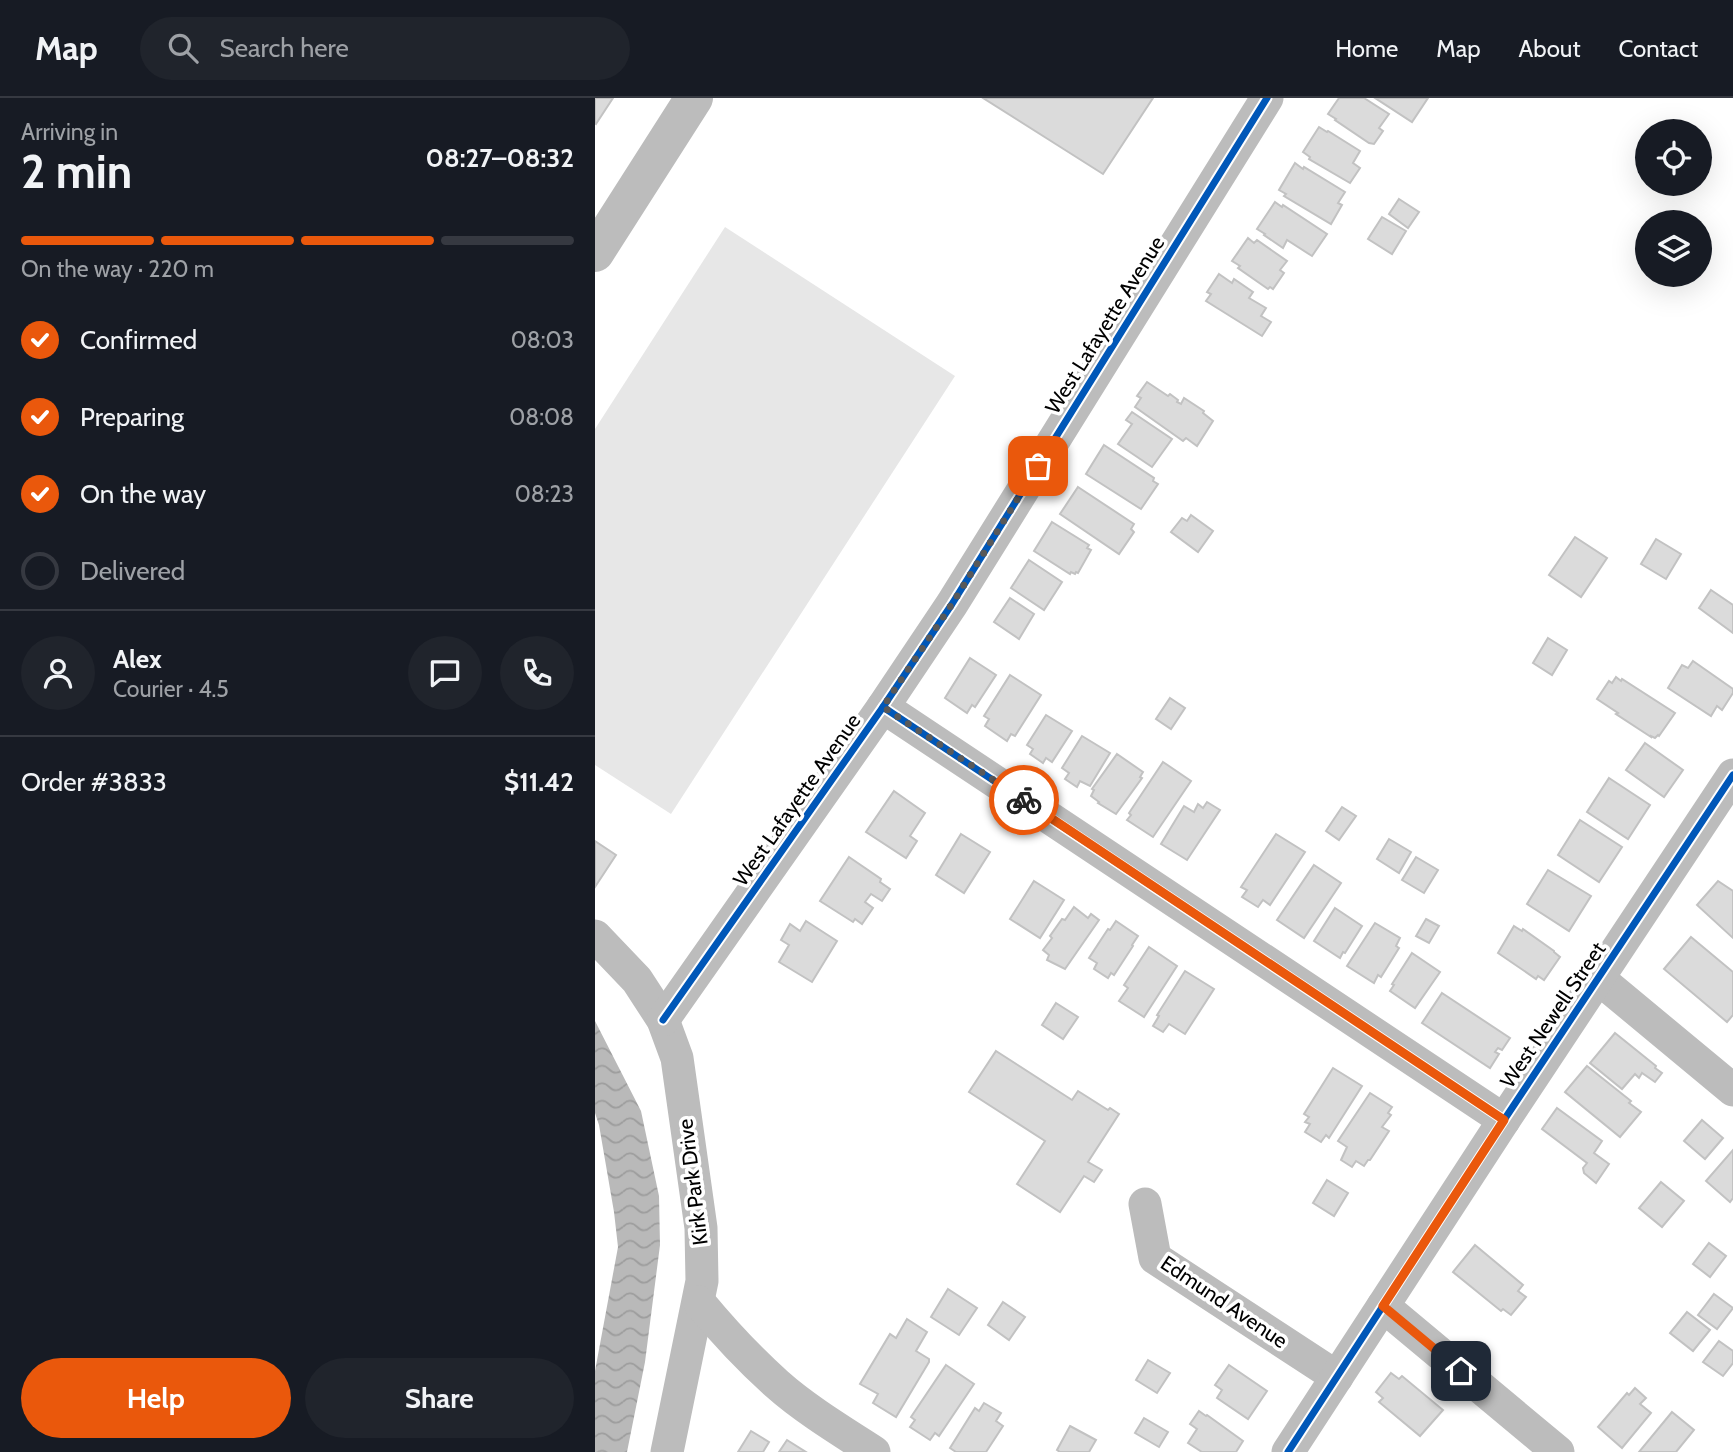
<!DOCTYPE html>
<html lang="en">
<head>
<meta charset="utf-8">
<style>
	:root { --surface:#171b24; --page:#20242c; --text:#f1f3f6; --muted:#9ea1a6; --line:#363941; --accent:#ea580c }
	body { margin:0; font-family:Cabin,sans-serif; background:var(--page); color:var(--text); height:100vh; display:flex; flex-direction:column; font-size:26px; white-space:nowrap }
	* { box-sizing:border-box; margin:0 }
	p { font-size:23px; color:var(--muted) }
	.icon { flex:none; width:38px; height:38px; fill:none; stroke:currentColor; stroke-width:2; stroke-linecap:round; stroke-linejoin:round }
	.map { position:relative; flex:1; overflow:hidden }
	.drawer { display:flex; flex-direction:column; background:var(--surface); width:595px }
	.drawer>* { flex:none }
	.tools { position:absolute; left:1040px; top:21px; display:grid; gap:14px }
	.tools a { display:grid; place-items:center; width:77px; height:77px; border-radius:50%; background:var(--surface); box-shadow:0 7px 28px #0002; font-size:35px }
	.pin { position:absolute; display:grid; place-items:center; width:60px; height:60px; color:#fff; margin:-30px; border-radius:14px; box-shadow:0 4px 10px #0006 }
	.courier { position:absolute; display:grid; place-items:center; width:70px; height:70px; margin:-35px; border:5px solid #ea580c; border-radius:50%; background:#fff; color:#222; box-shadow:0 2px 9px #0007 }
	.headline em { font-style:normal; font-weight:800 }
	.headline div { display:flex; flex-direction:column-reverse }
	.headline { display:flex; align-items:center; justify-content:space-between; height:119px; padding:0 21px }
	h1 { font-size:46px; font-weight:800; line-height:52px }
	.bar { display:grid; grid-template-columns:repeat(4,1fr); gap:10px 7px; align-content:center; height:84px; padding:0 21px }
	.bar i { height:9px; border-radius:5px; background:var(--line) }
	.bar .current { background:var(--accent) }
	.bar p { grid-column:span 4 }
	.line { display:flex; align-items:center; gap:18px; padding:0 21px; border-top:2px solid var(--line) }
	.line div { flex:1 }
	.round { display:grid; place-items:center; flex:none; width:74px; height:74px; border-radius:37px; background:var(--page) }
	ol { padding:0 21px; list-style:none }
	li { display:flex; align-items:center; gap:21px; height:77px }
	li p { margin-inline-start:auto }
	li .icon { padding:7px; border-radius:50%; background:var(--accent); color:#fff; stroke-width:4 }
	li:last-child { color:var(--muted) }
	li i { width:38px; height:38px; border:4px solid var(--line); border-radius:50% }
	.cta { display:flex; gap:14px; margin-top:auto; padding:14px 21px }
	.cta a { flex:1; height:80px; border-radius:42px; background:var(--accent); color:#fff; font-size:28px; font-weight:800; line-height:80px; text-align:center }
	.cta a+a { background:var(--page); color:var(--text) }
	header { display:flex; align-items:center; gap:42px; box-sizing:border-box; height:98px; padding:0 35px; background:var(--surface); border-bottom:2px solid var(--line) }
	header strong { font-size:33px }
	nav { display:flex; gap:38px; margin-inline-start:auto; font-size:24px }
	.search { width:490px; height:63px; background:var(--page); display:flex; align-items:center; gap:18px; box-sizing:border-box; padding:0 24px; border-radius:38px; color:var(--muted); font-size:26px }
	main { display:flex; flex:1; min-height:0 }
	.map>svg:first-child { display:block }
</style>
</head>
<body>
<header>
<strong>Map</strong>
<div class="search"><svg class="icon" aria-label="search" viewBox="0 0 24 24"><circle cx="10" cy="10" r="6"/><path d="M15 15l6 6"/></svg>Search here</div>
<nav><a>Home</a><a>Map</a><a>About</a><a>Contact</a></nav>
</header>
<main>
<section class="drawer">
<div class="headline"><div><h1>2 min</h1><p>Arriving in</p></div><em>08:27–08:32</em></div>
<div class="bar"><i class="current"></i><i class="current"></i><i class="current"></i><i></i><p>On the way · 220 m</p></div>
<ol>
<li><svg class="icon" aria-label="check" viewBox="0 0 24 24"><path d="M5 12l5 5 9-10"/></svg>Confirmed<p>08:03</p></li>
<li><svg class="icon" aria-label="check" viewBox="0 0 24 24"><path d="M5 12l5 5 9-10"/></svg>Preparing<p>08:08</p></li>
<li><svg class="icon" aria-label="check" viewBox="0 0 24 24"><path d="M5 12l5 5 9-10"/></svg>On the way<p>08:23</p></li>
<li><i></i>Delivered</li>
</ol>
<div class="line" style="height:126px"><a class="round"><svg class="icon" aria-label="person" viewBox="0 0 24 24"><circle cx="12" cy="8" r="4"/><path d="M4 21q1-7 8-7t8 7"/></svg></a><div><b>Alex</b><p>Courier · 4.5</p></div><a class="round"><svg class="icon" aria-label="chat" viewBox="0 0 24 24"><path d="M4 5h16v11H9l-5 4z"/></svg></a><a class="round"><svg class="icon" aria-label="phone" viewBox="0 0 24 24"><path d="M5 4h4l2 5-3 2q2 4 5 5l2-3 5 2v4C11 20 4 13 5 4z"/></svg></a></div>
<div class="line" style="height:91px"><div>Order #3833</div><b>$11.42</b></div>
<div class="cta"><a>Help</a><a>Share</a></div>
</section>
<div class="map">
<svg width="1138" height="1354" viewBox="0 0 1138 1354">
	<defs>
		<pattern id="water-waves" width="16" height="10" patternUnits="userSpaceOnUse" patternTransform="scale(1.75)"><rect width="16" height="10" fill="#b9b9b9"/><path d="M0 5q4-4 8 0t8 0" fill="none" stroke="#9d9d9d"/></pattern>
	</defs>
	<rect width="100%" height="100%" fill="#fff"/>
	<polygon fill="#e7e7e7" points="130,129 360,278 76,716 0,667 0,331"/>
	<polygon fill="url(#water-waves)" points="0,923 46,1013 64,1098 65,1147 50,1264 32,1354 0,1354 0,1273 23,1149 19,1114 4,1027 0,1015"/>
	<g fill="#dbdbdb" stroke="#c2c2c2" stroke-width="2">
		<polygon points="0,0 18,0 1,26 0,25"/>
		<polygon points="388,0 558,0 508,76"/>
		<polygon points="744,0 769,0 794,16 784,30 788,33 779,46 774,45 740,22 741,21 733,16"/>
		<polygon points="780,0 833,0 817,24"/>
		<polygon points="724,29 732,34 733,33 765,53 758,65 765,70 755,85 714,61 715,59 708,54"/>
		<polygon points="700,65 708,71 709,69 750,94 743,105 747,107 736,126 689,98 691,96 684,92"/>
		<polygon points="804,101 824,114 813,130 794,116"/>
		<polygon points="680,104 687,109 688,107 732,136 717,158 692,142 688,150 669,137 670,136 662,131"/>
		<polygon points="787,119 811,133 797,156 773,141"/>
		<polygon points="653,140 659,145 662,142 692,163 685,172 689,175 678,191 675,189 673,191 643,170 645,168 637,163"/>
		<polygon points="624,176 637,185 639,181 658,194 654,200 671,210 666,218 676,224 667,238 611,203 616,196 612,194"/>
		<polygon points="552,284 573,298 575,296 583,302 582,304 586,306 589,300 609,313 608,315 618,323 602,348 591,340 588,343 540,309 546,300 542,298"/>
		<polygon points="537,314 577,341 557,369 523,346 537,326 531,322"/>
		<polygon points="509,347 559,380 558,383 563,386 546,411 491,376"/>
		<polygon points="483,389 539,426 536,431 539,434 524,456 465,416"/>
		<polygon points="596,417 618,433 603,454 576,434 587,420 592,423"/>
		<polygon points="457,424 494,447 492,450 496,452 483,475 481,474 480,476 476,474 475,476 439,453"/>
		<polygon points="980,439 1012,460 986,499 954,477"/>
		<polygon points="1061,441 1086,456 1071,481 1046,466"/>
		<polygon points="434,462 467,484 449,512 416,490"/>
		<polygon points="1116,492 1138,507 1138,535 1104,510"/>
		<polygon points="415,500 439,516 424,541 399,524"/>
		<polygon points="953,540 972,552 957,577 938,565"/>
		<polygon points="375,560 401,577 380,609 377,607 372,615 350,600"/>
		<polygon points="1098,563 1138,591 1138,595 1127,612 1122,608 1116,618 1073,590 1087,567 1093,570"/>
		<polygon points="415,577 446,597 420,638 416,636 412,643 390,628 394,621 389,618"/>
		<polygon points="1021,579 1026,583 1027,581 1080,615 1064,638 1063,637 1060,640 1056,638 1056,639 1021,616 1023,615 1002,601 1014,583 1017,585"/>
		<polygon points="575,600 590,610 576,631 561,621"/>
		<polygon points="451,617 477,633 457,664 451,660 448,665 435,656 438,651 432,647"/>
		<polygon points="487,638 515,655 495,688 485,683 482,689 470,681 474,675 467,670"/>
		<polygon points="1050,645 1088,672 1069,699 1031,672"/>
		<polygon points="522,656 548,674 545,679 547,680 521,716 503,705 504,704 496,698 499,692 497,691"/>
		<polygon points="568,664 596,683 558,739 532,722 536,717 534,715"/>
		<polygon points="1014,680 1055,707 1033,741 992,714"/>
		<polygon points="299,693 330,715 315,738 322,743 311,760 271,734"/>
		<polygon points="612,704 625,712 592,762 566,746 589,708 599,714 603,706 608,710"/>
		<polygon points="747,709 761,718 744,742 731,733"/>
		<polygon points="985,722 1027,749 1004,784 963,757"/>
		<polygon points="366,736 395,754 369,795 341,777"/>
		<polygon points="681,736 710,754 675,807 668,802 663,809 647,799 652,792 646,789"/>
		<polygon points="794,741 816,754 804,775 782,761"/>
		<polygon points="0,743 21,757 0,789"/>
		<polygon points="254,759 286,781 285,784 295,791 287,803 276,796 270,804 278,810 267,826 260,821 258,824 225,803"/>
		<polygon points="821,759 843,772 829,795 807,782"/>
		<polygon points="719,767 746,785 709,840 682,822"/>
		<polygon points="953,772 996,798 974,833 932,806"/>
		<polygon points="439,783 469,802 445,840 415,821"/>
		<polygon points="1123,783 1138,793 1138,840 1102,807"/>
		<polygon points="479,809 493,820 496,816 504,822 470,871 452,862 454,857 448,852 457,840 455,838 467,821 470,822"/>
		<polygon points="740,810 767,828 750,855 748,854 745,860 719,843"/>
		<polygon points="831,821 844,828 834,845 821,838"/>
		<polygon points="211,823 242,843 217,884 184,864 194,847 186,842 195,826 205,833"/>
		<polygon points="521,823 543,838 537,847 538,848 519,877 516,875 513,880 499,871 502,865 494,860 513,831 515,832"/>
		<polygon points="780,825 805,840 801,848 804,850 786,879 783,877 779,885 752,868"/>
		<polygon points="919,828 927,833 928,831 959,853 959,854 965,859 949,882 943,878 941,881 903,855"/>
		<polygon points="1096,839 1138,874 1138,917 1132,924 1069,871"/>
		<polygon points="554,849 582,868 549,919 524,903 533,890 529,887"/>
		<polygon points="817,855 845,874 820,910 795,893 799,887 797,886"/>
		<polygon points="590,873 619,891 590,936 574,926 568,934 558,928 564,918 562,917"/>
		<polygon points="847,895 915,940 907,952 903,950 900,954 904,956 895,970 827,925"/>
		<polygon points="461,905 483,919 468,941 447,927"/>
		<polygon points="1020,935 1061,968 1060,970 1067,975 1060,984 1047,975 1044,980 1040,976 1027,991 995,965"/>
		<polygon points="401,953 477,1002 483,993 513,1012 515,1010 524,1016 493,1064 507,1072 499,1084 489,1078 465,1114 422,1086 450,1043 374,994"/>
		<polygon points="992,968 1036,1003 1034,1005 1046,1014 1025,1039 970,994"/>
		<polygon points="738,970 767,988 734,1040 731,1037 726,1044 710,1034 715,1026 710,1024 714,1019 709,1016"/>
		<polygon points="775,995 797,1009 793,1015 796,1017 787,1029 794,1033 775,1062 773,1062 769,1068 761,1063 757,1069 746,1062 752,1049 743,1043"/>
		<polygon points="962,1010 1007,1043 999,1055 1014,1066 1001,1085 989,1075 988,1070 992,1065 947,1031"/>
		<polygon points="1107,1022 1128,1040 1110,1061 1089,1043"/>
		<polygon points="1138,1052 1138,1100 1135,1104 1111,1083"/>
		<polygon points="732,1082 753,1095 739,1118 718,1105"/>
		<polygon points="1066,1084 1089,1103 1067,1129 1044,1110"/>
		<polygon points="1114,1145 1131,1158 1115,1179 1098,1166"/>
		<polygon points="880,1147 928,1187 923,1193 931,1199 916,1217 908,1211 906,1213 858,1174"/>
		<polygon points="353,1191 382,1210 364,1237 336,1219"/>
		<polygon points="1119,1196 1138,1210 1122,1231 1103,1217"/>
		<polygon points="408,1204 430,1219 414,1242 393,1227"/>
		<polygon points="1092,1214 1115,1232 1098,1253 1075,1235"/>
		<polygon points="312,1221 332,1234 321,1253 334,1261 334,1264 301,1319 278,1305 283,1296 265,1286 295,1236 301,1240"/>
		<polygon points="1124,1243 1138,1253 1138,1265 1128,1278 1108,1264"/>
		<polygon points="553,1262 575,1275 562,1295 541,1282"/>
		<polygon points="351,1267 379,1286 344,1338 340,1335 335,1342 315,1329 320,1322 316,1319"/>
		<polygon points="634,1267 672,1293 653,1321 622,1300 627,1292 620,1287"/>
		<polygon points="796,1275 804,1281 807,1278 848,1312 825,1338 784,1304 788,1300 781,1294"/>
		<polygon points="1040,1290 1051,1300 1045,1306 1056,1315 1027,1350 1003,1329 1032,1295 1034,1297"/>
		<polygon points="389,1305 406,1315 401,1323 408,1328 391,1354 361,1354 355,1350 380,1310 384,1313"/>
		<polygon points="604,1313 611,1318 612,1317 648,1343 641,1354 607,1354 593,1345 602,1331 595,1326"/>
		<polygon points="1077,1314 1099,1332 1081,1354 1044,1354"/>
		<polygon points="549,1320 573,1334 564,1349 540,1335"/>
		<polygon points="475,1328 501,1342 494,1354 465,1354 462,1352"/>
		<polygon points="156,1333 174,1344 168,1354 143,1354"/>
		<polygon points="192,1342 211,1354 184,1354"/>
	</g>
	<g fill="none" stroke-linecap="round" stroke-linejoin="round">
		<g stroke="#bcbcbc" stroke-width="33">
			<polyline points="288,609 909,1022"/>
			<polyline points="0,838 42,882 68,922 82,960 106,1130 107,1183 72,1354"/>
			<polyline points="1003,880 1138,992"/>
			<polyline points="68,922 288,609 357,506 672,0"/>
			<polyline points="550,1106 560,1160 742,1279"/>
			<path d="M104,1204C128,1233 154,1261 182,1286C210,1311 248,1334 279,1354"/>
			<polyline points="788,1208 963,1354"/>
			<polyline points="693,1354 909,1022 1138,677"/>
		</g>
		<polyline stroke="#bcbcbc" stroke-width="38" points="0,155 99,0"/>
		<defs>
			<g id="cycleway">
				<polyline points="288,609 909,1022"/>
				<polyline points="68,922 288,609 357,506 672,0"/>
				<polyline points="693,1354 909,1022 1138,677"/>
			</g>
		</defs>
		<use href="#cycleway" stroke="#fff" stroke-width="11"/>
		<use href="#cycleway" stroke="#0057b8" stroke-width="7"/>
	</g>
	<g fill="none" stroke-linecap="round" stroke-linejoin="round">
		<polyline stroke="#595959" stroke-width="7" stroke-dasharray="0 12.6" points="429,702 288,609 357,506 443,368"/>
		<polyline stroke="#ea580c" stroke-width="9" points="429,702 909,1022 788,1208 866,1273"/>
	</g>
	<g text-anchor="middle" stroke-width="7" stroke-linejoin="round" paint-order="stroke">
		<g font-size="21" fill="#000" stroke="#fff">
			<text transform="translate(510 227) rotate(-58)" y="7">West Lafayette Avenue</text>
			<text transform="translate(202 702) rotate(-55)" y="7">West Lafayette Avenue</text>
			<text transform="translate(958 917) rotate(-56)" y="7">West Newell Street</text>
			<text transform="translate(98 1084) rotate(-97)" y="7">Kirk Park Drive</text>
			<text transform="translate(629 1204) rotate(34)" y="7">Edmund Avenue</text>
		</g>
	</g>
</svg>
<div class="tools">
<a><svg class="icon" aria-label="locate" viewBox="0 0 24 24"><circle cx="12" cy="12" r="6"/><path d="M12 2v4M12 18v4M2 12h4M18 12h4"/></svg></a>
<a><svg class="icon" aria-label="layers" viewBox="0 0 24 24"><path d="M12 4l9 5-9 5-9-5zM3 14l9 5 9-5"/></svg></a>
</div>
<div class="pin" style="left:443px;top:368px;background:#ea580c"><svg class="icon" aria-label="bag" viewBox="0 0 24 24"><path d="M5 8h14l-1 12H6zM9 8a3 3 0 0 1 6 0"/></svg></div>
<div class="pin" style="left:866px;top:1273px;background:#1f2937"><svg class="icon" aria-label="home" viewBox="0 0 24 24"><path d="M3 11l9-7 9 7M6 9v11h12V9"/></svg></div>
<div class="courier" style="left:429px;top:702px"><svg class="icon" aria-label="bike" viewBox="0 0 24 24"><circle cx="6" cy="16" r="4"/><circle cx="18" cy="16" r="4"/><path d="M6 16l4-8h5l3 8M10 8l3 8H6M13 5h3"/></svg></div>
</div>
</main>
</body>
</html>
